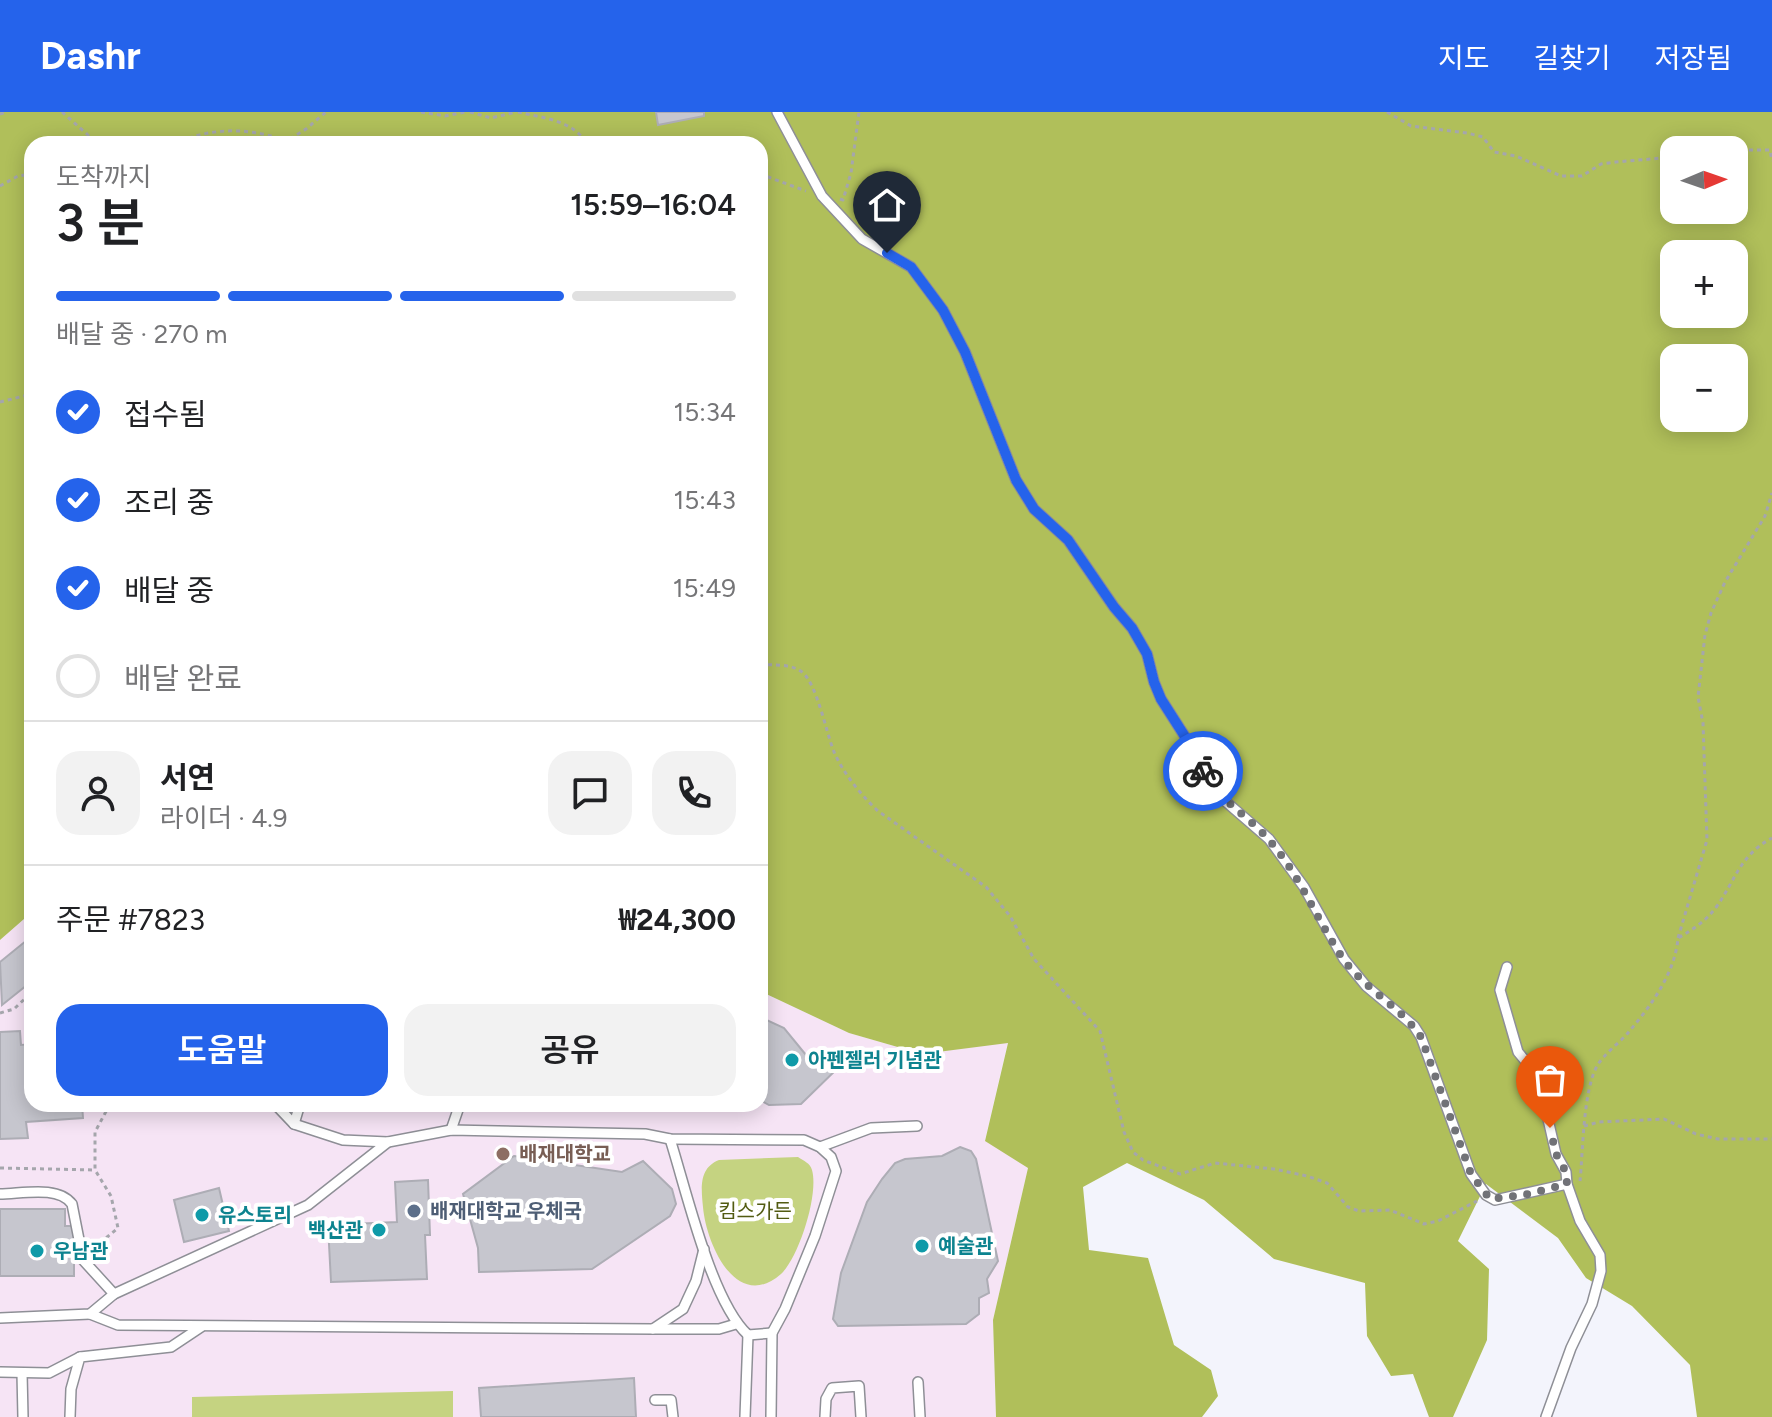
<!DOCTYPE html>
<html lang="ko">
<head>
<meta charset="utf-8">
<style>
	:root { --surface:#fff; --page:#f2f2f2; --text:#202124; --muted:#757577; --line:#e0e0e0; --accent:#2563eb }
	body { margin:0; font-family:Figtree,"Noto Sans KR",sans-serif; background:var(--page); color:var(--text); height:100vh; display:flex; flex-direction:column; font-size:30px; white-space:nowrap }
	* { box-sizing:border-box; margin:0 }
	p { font-size:26px; color:var(--muted) }
	.icon { flex:none; width:44px; height:44px; fill:none; stroke:currentColor; stroke-width:2; stroke-linecap:round; stroke-linejoin:round }
	.map { position:relative; flex:1; overflow:hidden }
	.side { position:absolute; left:24px; top:24px; width:744px; height:976px; display:flex; flex-direction:column; background:var(--surface); border-radius:24px; box-shadow:0 4px 20px #0003 }
	.side>* { flex:none }
	.needle { width:52px; rotate:88deg }
	.controls { position:absolute; left:1660px; top:24px; display:grid; gap:16px }
	.controls a { display:grid; place-items:center; width:88px; height:88px; border-radius:16px; background:var(--surface); box-shadow:0 4px 20px #0003; font-size:40px }
	.pin { position:absolute; display:grid; place-items:center; width:68px; height:68px; color:#fff; margin:-82px -34px; border-radius:50% 50% 50% 0; rotate:-45deg; box-shadow:0 0 8px #0007 }
	.pin .icon { rotate:45deg }
	.courier { position:absolute; display:grid; place-items:center; width:80px; height:80px; margin:-40px; border:6px solid #2563eb; border-radius:50%; background:#fff; color:#222; box-shadow:0 2px 10px #0007 }
	.summary em { font-style:normal; font-weight:600 }
	.summary div { display:flex; flex-direction:column-reverse }
	.summary { display:flex; align-items:center; justify-content:space-between; height:136px; padding:0 32px }
	h1 { font-size:52px; font-weight:600; line-height:60px }
	.bar { display:grid; grid-template-columns:repeat(4,1fr); gap:12px 8px; align-content:center; height:96px; padding:0 32px }
	.bar i { height:10px; border-radius:6px; background:var(--line) }
	.bar .current { background:var(--accent) }
	.bar p { grid-column:span 4 }
	.line { display:flex; align-items:center; gap:20px; padding:0 32px; border-top:2px solid var(--line) }
	.line div { flex:1 }
	.round { display:grid; place-items:center; flex:none; width:84px; height:84px; border-radius:24px; background:var(--page) }
	ol { padding:0 32px; list-style:none }
	li { display:flex; align-items:center; gap:24px; height:88px }
	li p { margin-inline-start:auto }
	li .icon { padding:8px; border-radius:50%; background:var(--accent); color:#fff; stroke-width:4 }
	li:last-child { color:var(--muted) }
	li i { width:44px; height:44px; border:4px solid var(--line); border-radius:50% }
	.cta { display:flex; gap:16px; margin-top:auto; padding:16px 32px }
	.cta a { flex:1; height:92px; border-radius:24px; background:var(--accent); color:#fff; font-size:32px; font-weight:600; line-height:92px; text-align:center }
	.cta a+a { background:var(--page); color:var(--text) }
	header { display:flex; align-items:center; gap:48px; box-sizing:border-box; height:112px; padding:0 40px; background:var(--accent); color:#fff }
	header strong { font-size:38px }
	nav { display:flex; gap:44px; margin-inline-start:auto; font-size:28px }
	.map>svg:first-child { display:block }
</style>
</head>
<body>
<header>
<strong>Dashr</strong>
<nav><a>지도</a><a>길찾기</a><a>저장됨</a></nav>
</header>
<div class="map">
<svg width="1772" height="1305" viewBox="0 0 1772 1305">
	<rect width="100%" height="100%" fill="#f3f4fc"/>
	<polygon fill="#f6e4f5" points="32,800 32,992 760,992 760,879 849,921 922,942 1008,930 985,1028 1028,1056 993,1208 996,1305 0,1305 0,828"/>
	<g fill="#c5d381">
		<path d="M798,1045C804,1049 810,1051 812,1058C819,1082 799,1145 781,1162C736,1201 706,1131 703,1095C701,1075 699,1056 719,1048Z"/>
		<polygon points="453,1279 453,1305 192,1305 192,1285"/>
	</g>
	<path fill="#b0bf5a" fill-rule="evenodd" d="M0,0H1772V1305H1697L1690,1253L1632,1194L1586,1166L1558,1126L1486,1072L1458,1129L1489,1157L1487,1228L1453,1305H1429L1413,1262L1391,1264L1367,1224L1365,1171L1274,1147L1204,1088L1127,1051L1083,1075L1089,1138L1148,1146L1174,1233L1211,1258L1218,1284L1202,1305H996L993,1208L1028,1056L985,1029L1008,931L922,942L849,921L760,879V32H32V800L0,828ZM1674,38H1734V98H1674ZM1674,142H1734V202H1674ZM1674,246H1734V306H1674Z"/>
	<g fill="#c6c6ce" stroke="#adadb5" stroke-width="2">
		<polygon points="656,0 704,0 704,4 658,13"/>
		<polygon points="32,824 32,869 2,893 0,850"/>
		<polygon points="760,905 784,916 806,943 841,953 801,992 769,993 760,988"/>
		<polygon points="20,919 21,933 32,932 32,992 82,992 83,1006 26,1010 28,1026 0,1027 0,920"/>
		<polygon points="960,1035 971,1039 976,1047 998,1149 987,1167 989,1181 979,1186 979,1202 966,1212 838,1214 833,1207 841,1161 867,1090 882,1067 895,1051 905,1047 942,1044"/>
		<polygon points="514,1044 622,1060 643,1049 672,1077 676,1092 670,1104 592,1157 479,1160 478,1136 463,1082"/>
		<polygon points="428,1068 430,1123 425,1123 427,1167 331,1170 328,1113 397,1110 395,1070"/>
		<polygon points="219,1076 229,1119 184,1130 174,1088"/>
		<polygon points="0,1097 65,1097 65,1114 74,1114 74,1164 0,1164"/>
		<polygon points="634,1266 636,1305 481,1305 479,1276"/>
	</g>
	<g fill="none" stroke-linecap="round" stroke-linejoin="round">
		<defs>
			<g id="lane">
				<polyline points="777,0 822,84 862,127 911,155 943,198 965,240 1016,368 1034,397 1068,428 1114,495 1132,516 1147,542 1154,570 1161,587 1184,623 1210,672 1217,682 1269,727 1304,775 1344,847 1366,874 1414,914 1421,925 1471,1062 1486,1083 1495,1088 1567,1072"/>
				<polyline points="1507,855 1500,878 1518,940 1538,964 1556,1042 1566,1060 1567,1072 1580,1109 1600,1143 1601,1159 1592,1192 1571,1236 1546,1305"/>
				<polyline points="275,992 294,1012 343,1028 388,1030"/>
				<polyline points="294,1012 300,992"/>
				<polyline points="451,1018 460,992"/>
				<path d="M670,1027C686,1077 711,1189 748,1223L772,1221"/>
				<polyline points="820,1035 871,1016 917,1014"/>
				<path d="M0,1082C21,1082 58,1073 72,1092L83,1148L114,1182"/>
				<polyline points="90,1202 118,1213 653,1217 719,1217 736,1212"/>
				<polyline points="0,1206 90,1202 114,1182 308,1093 388,1030 451,1018 645,1022 670,1027 804,1028 820,1035 831,1045 836,1059 815,1124 785,1197 772,1221 771,1305"/>
				<polyline points="653,1217 683,1197 696,1169 704,1137"/>
				<polyline points="0,1260 49,1261 80,1245"/>
				<polyline points="22,1261 23,1305"/>
				<polyline points="918,1270 920,1305"/>
				<polyline points="655,1288 671,1288 673,1305"/>
				<polyline points="70,1305 71,1277 80,1245 171,1235 201,1215"/>
				<polyline points="745,1305 748,1223"/>
				<polyline points="825,1305 826,1287 832,1276 859,1274 861,1305"/>
			</g>
		</defs>
		<use href="#lane" stroke="#8e8f96" stroke-width="12"/>
		<g stroke="#a5a6ac" stroke-width="3" stroke-dasharray="4 4" stroke-linecap="butt">
			<polyline points="62,0 88,23 92,32"/>
			<polyline points="421,0 445,4 465,0"/>
			<polyline points="470,0 491,6 516,0"/>
			<path d="M518,0C543,6 573,8 587,32"/>
			<polyline points="1387,0 1411,14 1467,21 1483,25 1494,40 1516,44 1561,64 1582,64 1601,52 1616,50 1674,45"/>
			<polyline points="0,2 7,0"/>
			<path d="M174,32C211,15 249,15 287,29L306,17L326,0"/>
			<polyline points="608,32 612,30 665,30 671,32"/>
			<polyline points="1717,38 1770,38 1772,49"/>
			<polyline points="760,62 806,79"/>
			<polyline points="0,74 18,64 32,62"/>
			<polyline points="840,87 843,88 851,61 859,0"/>
			<polyline points="0,290 32,282"/>
			<path d="M760,552C774,554 790,551 802,560C817,572 826,620 834,640C844,662 860,682 878,699L986,775L1010,804L1034,847L1100,919L1124,1020L1133,1040L1143,1048L1180,1062L1215,1051L1274,1057L1307,1064L1327,1071L1348,1095L1359,1099L1390,1098L1424,1112L1438,1109L1477,1089"/>
			<polyline points="1678,826 1707,728 1703,611 1698,585 1705,523 1711,501 1725,470 1765,404 1772,381"/>
			<polyline points="0,901 14,897 32,880"/>
			<polyline points="1584,1014 1599,1010 1664,1007 1696,1022 1718,1027 1772,1027"/>
			<polyline points="0,1056 95,1058"/>
			<path d="M1580,1069C1583,1040 1583,979 1597,954C1604,942 1618,932 1627,922C1650,895 1675,862 1678,826C1694,817 1706,809 1717,794C1736,767 1740,743 1772,726"/>
			<polyline points="94,1136 118,1116 111,1084 95,1058 95,1020 110,992"/>
		</g>
		<use href="#lane" stroke="#fff" stroke-width="9"/>
	</g>
	<g fill="none" stroke-linecap="round" stroke-linejoin="round">
		<path stroke="#717277" stroke-width="8" stroke-dasharray="0 14.4" d="M1203,659C1219,689 1248,703 1270,729C1301,765 1317,809 1344,848C1366,878 1401,895 1421,925L1471,1062L1490,1087L1524,1083L1567,1072L1566,1060L1556,1042L1550,1016"/>
		<polyline stroke="#2563eb" stroke-width="10" points="887,141 911,155 943,198 965,240 1016,368 1034,397 1068,428 1114,495 1132,516 1147,542 1154,570 1161,587 1184,623 1203,659"/>
	</g>
	<g fill="#0f9aa8" stroke="#fff" stroke-width="3">
		<circle cx="792" cy="948" r="8"/>
		<circle cx="202" cy="1103" r="8"/>
		<circle cx="379" cy="1118" r="8"/>
		<circle cx="922" cy="1134" r="8"/>
		<circle cx="37" cy="1139" r="8"/>
	</g>
	<circle fill="#8d6e63" stroke="#fff" stroke-width="3" cx="503" cy="1042" r="8"/>
	<circle fill="#5c6f8a" stroke="#fff" stroke-width="3" cx="414" cy="1099" r="8"/>
	<g text-anchor="middle" stroke-width="8" stroke-linejoin="round" paint-order="stroke">
		<g font-size="20" font-weight="bold" fill="#0d838f" stroke="#fff" text-anchor="start">
			<text x="808" y="955">아펜젤러 기념관</text>
			<text x="218" y="1110">유스토리</text>
			<text x="363" y="1125" text-anchor="end">백산관</text>
			<text x="938" y="1141">예술관</text>
			<text x="53" y="1146">우남관</text>
		</g>
		<g font-size="20" font-weight="bold" fill="#785e54" stroke="#fff" text-anchor="start">
			<text x="519" y="1049">배재대학교</text>
		</g>
		<g font-size="20" font-weight="bold" fill="#4e5e75" stroke="#fff" text-anchor="start">
			<text x="430" y="1106">배재대학교 우체국</text>
		</g>
		<g font-size="20" fill="#525b12" stroke="#fff">
			<text x="755" y="1106">킴스가든</text>
		</g>
	</g>
</svg>
<div class="controls">
<a><svg class="needle" viewBox="-14 -14 28 28"><path d="M0-13l5 13h-10z" fill="#e53935"/><path d="M0 13l5-13h-10z" fill="#757577"/></svg></a>
<a>+</a>
<a>−</a>
</div>
<div class="pin" style="left:1550px;top:1016px;background:#ea580c"><svg class="icon" aria-label="bag" viewBox="0 0 24 24"><path d="M5 8h14l-1 12H6zM9 8a3 3 0 0 1 6 0"/></svg></div>
<div class="pin" style="left:887px;top:141px;background:#1f2937"><svg class="icon" aria-label="home" viewBox="0 0 24 24"><path d="M3 11l9-7 9 7M6 9v11h12V9"/></svg></div>
<div class="courier" style="left:1203px;top:659px"><svg class="icon" aria-label="bike" viewBox="0 0 24 24"><circle cx="6" cy="16" r="4"/><circle cx="18" cy="16" r="4"/><path d="M6 16l4-8h5l3 8M10 8l3 8H6M13 5h3"/></svg></div>
<section class="side">
<div class="summary"><div><h1>3 분</h1><p>도착까지</p></div><em>15:59–16:04</em></div>
<div class="bar"><i class="current"></i><i class="current"></i><i class="current"></i><i></i><p>배달 중 · 270 m</p></div>
<ol>
<li><svg class="icon" aria-label="check" viewBox="0 0 24 24"><path d="M5 12l5 5 9-10"/></svg>접수됨<p>15:34</p></li>
<li><svg class="icon" aria-label="check" viewBox="0 0 24 24"><path d="M5 12l5 5 9-10"/></svg>조리 중<p>15:43</p></li>
<li><svg class="icon" aria-label="check" viewBox="0 0 24 24"><path d="M5 12l5 5 9-10"/></svg>배달 중<p>15:49</p></li>
<li><i></i>배달 완료</li>
</ol>
<div class="line" style="height:144px"><a class="round"><svg class="icon" aria-label="person" viewBox="0 0 24 24"><circle cx="12" cy="8" r="4"/><path d="M4 21q1-7 8-7t8 7"/></svg></a><div><b>서연</b><p>라이더 · 4.9</p></div><a class="round"><svg class="icon" aria-label="chat" viewBox="0 0 24 24"><path d="M4 5h16v11H9l-5 4z"/></svg></a><a class="round"><svg class="icon" aria-label="phone" viewBox="0 0 24 24"><path d="M5 4h4l2 5-3 2q2 4 5 5l2-3 5 2v4C11 20 4 13 5 4z"/></svg></a></div>
<div class="line" style="height:104px"><div>주문 #7823</div><b>₩24,300</b></div>
<div class="cta"><a>도움말</a><a>공유</a></div>
</section>
</div>
</body>
</html>
